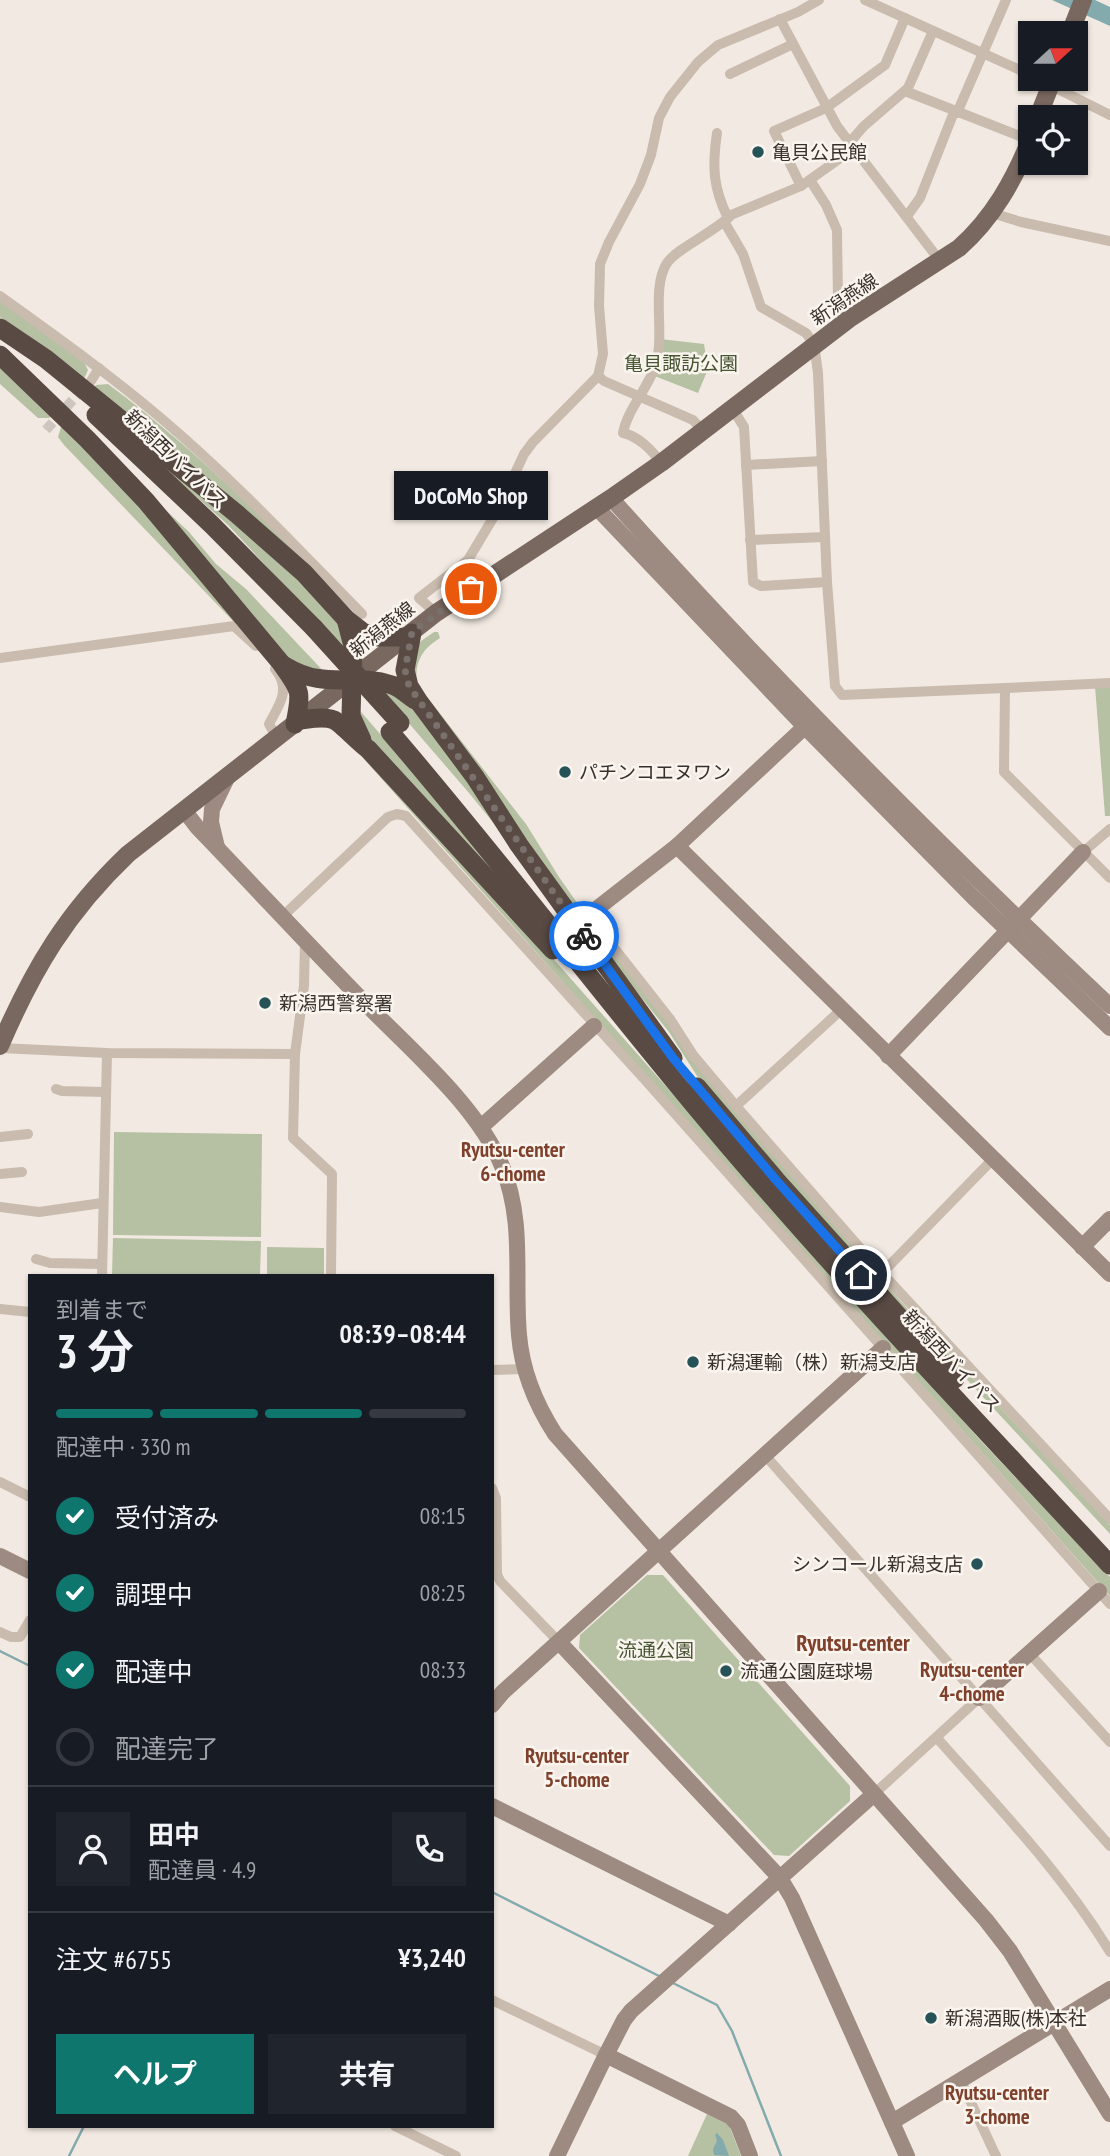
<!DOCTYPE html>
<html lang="ja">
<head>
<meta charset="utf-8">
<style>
	:root { --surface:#171b24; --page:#20242c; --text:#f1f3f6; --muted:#9ea1a6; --line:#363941; --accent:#0f766e }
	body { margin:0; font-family:"PT Sans Narrow","Noto Sans JP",sans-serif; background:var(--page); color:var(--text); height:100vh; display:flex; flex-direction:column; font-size:26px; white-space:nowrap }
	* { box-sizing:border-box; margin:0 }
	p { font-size:23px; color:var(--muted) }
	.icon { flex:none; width:38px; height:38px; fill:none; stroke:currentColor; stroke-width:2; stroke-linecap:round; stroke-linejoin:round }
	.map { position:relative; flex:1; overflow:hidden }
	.panel { position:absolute; left:28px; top:1274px; width:466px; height:854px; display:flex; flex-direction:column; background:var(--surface); border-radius:0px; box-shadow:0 2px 5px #0004 }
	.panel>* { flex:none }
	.needle { width:46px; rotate:69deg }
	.tools { position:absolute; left:1018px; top:21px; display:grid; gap:14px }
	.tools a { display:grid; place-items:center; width:70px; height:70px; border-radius:0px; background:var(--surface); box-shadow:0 2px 5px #0004; font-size:35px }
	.pin { position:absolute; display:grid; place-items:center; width:60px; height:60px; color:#fff; margin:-30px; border:4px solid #fff; border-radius:50%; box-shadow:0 2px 7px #0007 }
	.courier { position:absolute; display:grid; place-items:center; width:70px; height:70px; margin:-35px; border:5px solid #1a73e8; border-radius:50%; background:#fff; color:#222; box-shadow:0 2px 9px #0007 }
	.bubble { position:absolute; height:49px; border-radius:0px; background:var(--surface); box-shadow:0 2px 5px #0004; font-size:23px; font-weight:700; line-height:49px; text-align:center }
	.summary em { font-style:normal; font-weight:700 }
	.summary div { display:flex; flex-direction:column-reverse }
	.summary { display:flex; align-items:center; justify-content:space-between; height:119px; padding:0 28px }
	h1 { font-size:46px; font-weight:700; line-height:52px }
	.bar { display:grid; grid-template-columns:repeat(4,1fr); gap:10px 7px; align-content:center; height:84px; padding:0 28px }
	.bar i { height:9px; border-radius:5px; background:var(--line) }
	.bar .active { background:var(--accent) }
	.bar p { grid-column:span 4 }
	.line { display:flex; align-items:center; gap:18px; padding:0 28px; border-top:2px solid var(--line) }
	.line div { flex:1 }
	.round { display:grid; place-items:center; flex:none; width:74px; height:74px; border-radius:0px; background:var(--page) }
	ol { padding:0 28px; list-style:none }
	li { display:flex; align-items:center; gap:21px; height:77px }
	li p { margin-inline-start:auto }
	li .icon { padding:7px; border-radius:50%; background:var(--accent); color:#fff; stroke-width:4 }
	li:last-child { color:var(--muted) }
	li i { width:38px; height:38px; border:4px solid var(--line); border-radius:50% }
	.cta { display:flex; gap:14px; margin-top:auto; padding:14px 28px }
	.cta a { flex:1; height:80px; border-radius:0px; background:var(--accent); color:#fff; font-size:28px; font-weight:700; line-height:80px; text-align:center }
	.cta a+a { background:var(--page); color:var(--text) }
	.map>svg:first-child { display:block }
</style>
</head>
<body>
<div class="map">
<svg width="1110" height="2156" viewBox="0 0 1110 2156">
	<rect width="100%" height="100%" fill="#f2eae2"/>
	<g fill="#b6c0a3">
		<polygon points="0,301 84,362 88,370 83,381 0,317"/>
		<polygon points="660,339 704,344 708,369 698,393 652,375"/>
		<polygon points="0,368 53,415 49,418 38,418 0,384"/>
		<path d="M108,384C191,446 266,519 337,595L92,389L96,385Z"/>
		<polygon points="62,424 127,488 280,670 64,445 58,437"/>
		<polygon points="115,462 189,532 216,564 246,589 328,676 296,667"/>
		<polygon points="162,466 237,520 342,623 349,655 228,525"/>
		<path d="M434,632H438L440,638C422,649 414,662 417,684L526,824L559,877L594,927L744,1122L905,1306L1110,1525V1534L910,1318L699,1079L669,1032L620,971L414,683L408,660L421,641Z"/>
		<polygon points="375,684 404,694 526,863 469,793"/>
		<polygon points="1095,686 1110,686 1110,816 1105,816"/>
		<polygon points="355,705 434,796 535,921 361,728"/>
		<polygon points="347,740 518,919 886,1335 982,1442 1110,1577 1110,1596"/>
		<polygon points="114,1132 262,1134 261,1237 113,1235"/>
		<polygon points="113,1238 261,1241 260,1276 112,1276"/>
		<polygon points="267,1247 324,1248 324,1276 267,1276"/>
		<polygon points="647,1575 663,1575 850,1786 850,1801 789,1856 774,1855 579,1648 580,1635"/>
		<polygon points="707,2114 729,2125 741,2156 688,2156"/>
	</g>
	<g fill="#83aaac">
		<polygon points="1052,0 1095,0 1110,7 1110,26"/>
		<polygon points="717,2133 723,2140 729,2156 714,2155 713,2149 717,2141 715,2135"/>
	</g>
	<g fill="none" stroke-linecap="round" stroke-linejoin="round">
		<g stroke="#83aaac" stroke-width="2.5">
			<polyline points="0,1651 30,1666"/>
			<polyline points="492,1892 661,1977"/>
			<polyline points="673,1983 717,2005 732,2031 781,2156"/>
			<polyline points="69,2156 84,2126"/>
		</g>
		<polyline stroke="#cdc5be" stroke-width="10" stroke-dasharray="10 5" stroke-linecap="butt" points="46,430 86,385"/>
		<g stroke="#c9bbae" stroke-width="10">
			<polyline points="865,0 1031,75"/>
			<polyline points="780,19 837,126 940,261"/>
			<polyline points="730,74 793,44"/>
			<polyline points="1038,79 1110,115"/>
			<polyline points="905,91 1030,140"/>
			<polyline points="957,113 1006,0"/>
			<path d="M717,133C712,166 713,188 728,218"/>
			<polyline points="849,143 864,126 908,88 933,31"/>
			<polyline points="810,180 826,205 837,230 838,301 849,319"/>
			<polyline points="801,186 774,131 826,108 885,65 905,18"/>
			<polyline points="992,213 1021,222 1110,241"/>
			<polyline points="907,216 920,198 954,112"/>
			<polyline points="725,223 743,254 761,307 806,333 814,344 818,373 827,582 835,686 842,695 1005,688 1004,772 1110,878"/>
			<path d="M0,296C56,336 110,375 162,419C233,479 297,548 362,614"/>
			<polyline points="598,376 604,381 693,420 703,431"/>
			<polyline points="91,381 99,368"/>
			<polyline points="732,408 744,427 753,582 761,586 827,582"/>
			<path d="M661,463C652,450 638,436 623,433C628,406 654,383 658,354C663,328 652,286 667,263C677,248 715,232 731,215L801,186L853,149"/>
			<polyline points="746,465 822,461"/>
			<polyline points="750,540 825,537"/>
			<polyline points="468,560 488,578"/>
			<polyline points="436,613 419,598 468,560 499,508 524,454 533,442 598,376 603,354 599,306 600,264 609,242 640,184 651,155 659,118 670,97 698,62 718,45 798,12 819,0"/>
			<polyline points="0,658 234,626 256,646"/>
			<path d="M275,669C292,689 279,705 269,724L277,738"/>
			<polyline points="1005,688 1110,683"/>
			<polyline points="1083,852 1110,829"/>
			<polyline points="590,914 604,935 670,1019 693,1055 736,1106 882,1273 1110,1519"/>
			<polyline points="283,916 388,817 397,814 406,816 646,1081 1110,1604"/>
			<polyline points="305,941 304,986 295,1054 293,1138 332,1174 331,1276"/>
			<polyline points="0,1048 107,1053 295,1054"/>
			<polyline points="56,1089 62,1091 106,1092"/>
			<polyline points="736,1106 841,1010"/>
			<polyline points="0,1137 28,1134"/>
			<polyline points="0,1174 22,1172"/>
			<polyline points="0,1207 39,1212 102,1203"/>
			<polyline points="36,1259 50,1263 102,1264"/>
			<polyline points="882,1273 993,1159"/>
			<polyline points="102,1276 107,1053"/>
			<polyline points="0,1309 30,1312"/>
			<polyline points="492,1370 525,1369"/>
			<polyline points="764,1454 1110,1846"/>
			<polyline points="0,1482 30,1497"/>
			<polyline points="492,1488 496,1498 497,1574 500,1581 559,1642"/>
			<polyline points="0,1632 11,1637 20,1637 30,1620"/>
			<polyline points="1030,1654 1110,1742"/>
			<path d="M937,1738C998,1807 1062,1873 1110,1952"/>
			<polyline points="874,1794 979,1698"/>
			<polyline points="492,2000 606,2055"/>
			<polyline points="961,2081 996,2156"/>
			<polyline points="395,2126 456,2156"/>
		</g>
		<g stroke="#9d8a80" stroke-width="16">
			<path d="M611,498C769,675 937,843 1110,1006"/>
			<polyline points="597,508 809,731 973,897 1110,1028"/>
			<path d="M184,810L197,827C254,886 309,946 366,1004C411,1050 478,1107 502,1166C525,1222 514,1277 519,1335C522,1371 535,1403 555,1434L986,1920L1010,1951L1110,2114"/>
			<polyline points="677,846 1110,1274"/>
			<polyline points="217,847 211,822 212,809 227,778"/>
			<polyline points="590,914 677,846 811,721"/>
			<polyline points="888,1056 1083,852"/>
			<polyline points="481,1127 594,1026"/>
			<polyline points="1082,1247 1110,1219"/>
			<polyline points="0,1556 30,1571"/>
			<polyline points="559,1642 780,1878 792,1898 907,2156"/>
			<polyline points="979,1698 1099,1591"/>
			<polyline points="492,1705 503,1692 883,1348"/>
			<polyline points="492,1806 729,1924"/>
			<polyline points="606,2055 731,2117 738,2125 750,2156"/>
			<polyline points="892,2122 1110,1989"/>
			<polyline points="557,2156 606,2055 624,2020 631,2011 874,1794"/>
		</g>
		<g stroke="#79685f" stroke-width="18">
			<polyline points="1070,33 1083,0"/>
			<polyline points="1038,117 1053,79"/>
			<path d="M0,1046C33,969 67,912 128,854L436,613L611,498L661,463L849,319L959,248C993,218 1014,180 1031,138"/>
		</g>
		<g stroke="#594a44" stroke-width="19">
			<polyline points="0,328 46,359 237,514 304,573 346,619 364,633 378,637 407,637"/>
			<path d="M0,355L87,439L146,501L281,663C301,691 302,690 295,724"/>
			<polyline points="96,415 212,525 314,628"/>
			<polyline points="346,619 353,646 351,716 362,740"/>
			<polyline points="412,633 405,670 409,686 419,702 475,777 519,845 673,1058"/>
			<path d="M285,666C326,691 352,672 392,685C401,688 407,695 415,700"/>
			<path d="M300,720C310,719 324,716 334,720C341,723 359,743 368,749L553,950"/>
			<path d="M390,732C502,862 605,1000 716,1131C842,1280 977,1421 1110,1565"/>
			<polyline points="697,1087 776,1180 955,1379"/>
		</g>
		<polyline stroke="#594a44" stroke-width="19" points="314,628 400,723"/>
	</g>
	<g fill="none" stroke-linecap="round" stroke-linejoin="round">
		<polyline stroke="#7a716c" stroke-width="7" stroke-dasharray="0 12.6" points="471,589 412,632 405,670 409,686 584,936"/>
		<polyline stroke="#1a73e8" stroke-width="9" points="584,936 673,1058 776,1180 861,1275"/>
	</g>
	<g fill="#255357" stroke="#f9f4ee" stroke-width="2.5">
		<circle cx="758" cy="152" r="7"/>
		<circle cx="565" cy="772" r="7"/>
		<circle cx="265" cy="1003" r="7"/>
		<circle cx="693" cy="1362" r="7"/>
		<circle cx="977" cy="1564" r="7"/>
		<circle cx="726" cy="1671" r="7"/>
		<circle cx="931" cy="2018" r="7"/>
	</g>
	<g text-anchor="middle" stroke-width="5" stroke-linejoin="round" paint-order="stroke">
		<g font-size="19" fill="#39302c" stroke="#f9f4ee" text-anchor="start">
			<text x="772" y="159">亀貝公民館</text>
			<text x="579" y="779">パチンコエヌワン</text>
			<text x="279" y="1010">新潟西警察署</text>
			<text x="707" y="1369">新潟運輸（株）新潟支店</text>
			<text x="963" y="1571" text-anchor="end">シンコール新潟支店</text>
			<text x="740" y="1678">流通公園庭球場</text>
			<text x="945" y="2025">新潟酒販(株)本社</text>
		</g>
		<g font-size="19" fill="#39302c" stroke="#f9f4ee">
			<text transform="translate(844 299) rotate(-34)" y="7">新潟燕線</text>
			<text transform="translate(176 459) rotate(44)" y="7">新潟西バイパス</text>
			<text transform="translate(382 629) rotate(-38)" y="7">新潟燕線</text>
			<text transform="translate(952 1361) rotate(47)" y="7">新潟西バイパス</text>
		</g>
		<g font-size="19" fill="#485532" stroke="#f9f4ee">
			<text x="681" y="370">亀貝諏訪公園</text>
			<text x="656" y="1657">流通公園</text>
		</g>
		<g font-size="21" font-weight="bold" fill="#80412c" stroke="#f9f4ee">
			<text x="513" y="1157">Ryutsu-center<tspan x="513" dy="24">6-chome</tspan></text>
			<text x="972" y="1677">Ryutsu-center<tspan x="972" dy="24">4-chome</tspan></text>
			<text x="577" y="1763">Ryutsu-center<tspan x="577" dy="24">5-chome</tspan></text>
			<text x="997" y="2100">Ryutsu-center<tspan x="997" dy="24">3-chome</tspan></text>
		</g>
		<g font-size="23" font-weight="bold" fill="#80412c" stroke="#f9f4ee">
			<text x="853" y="1651">Ryutsu-center</text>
		</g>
	</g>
</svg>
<div class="tools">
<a><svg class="needle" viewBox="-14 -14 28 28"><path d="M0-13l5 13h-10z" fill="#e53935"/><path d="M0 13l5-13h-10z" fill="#9ea1a6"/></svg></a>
<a><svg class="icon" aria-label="locate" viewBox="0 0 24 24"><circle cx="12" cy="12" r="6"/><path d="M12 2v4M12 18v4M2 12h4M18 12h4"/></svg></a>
</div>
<div class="pin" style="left:471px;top:589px;background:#ea580c"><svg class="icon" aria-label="bag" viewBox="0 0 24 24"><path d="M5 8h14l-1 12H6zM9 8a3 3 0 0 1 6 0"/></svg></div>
<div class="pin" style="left:861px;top:1275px;background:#1f2937"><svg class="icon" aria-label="home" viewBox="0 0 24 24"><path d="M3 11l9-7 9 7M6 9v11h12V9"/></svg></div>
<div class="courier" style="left:584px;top:936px"><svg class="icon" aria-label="bike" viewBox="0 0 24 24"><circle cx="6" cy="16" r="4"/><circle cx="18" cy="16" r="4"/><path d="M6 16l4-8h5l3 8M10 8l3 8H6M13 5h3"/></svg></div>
<div class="bubble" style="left:394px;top:471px;width:154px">DoCoMo Shop</div>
<section class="panel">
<div class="summary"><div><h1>3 分</h1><p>到着まで</p></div><em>08:39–08:44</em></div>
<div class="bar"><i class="active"></i><i class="active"></i><i class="active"></i><i></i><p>配達中 · 330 m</p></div>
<ol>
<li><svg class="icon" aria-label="check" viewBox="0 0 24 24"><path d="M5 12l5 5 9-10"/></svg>受付済み<p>08:15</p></li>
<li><svg class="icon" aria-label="check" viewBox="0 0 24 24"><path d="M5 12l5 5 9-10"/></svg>調理中<p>08:25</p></li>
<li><svg class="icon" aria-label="check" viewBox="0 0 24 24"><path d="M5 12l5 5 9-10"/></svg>配達中<p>08:33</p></li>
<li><i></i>配達完了</li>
</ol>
<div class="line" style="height:126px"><a class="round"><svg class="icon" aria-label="person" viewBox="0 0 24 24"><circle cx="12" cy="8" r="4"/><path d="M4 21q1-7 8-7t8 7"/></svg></a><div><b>田中</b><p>配達員 · 4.9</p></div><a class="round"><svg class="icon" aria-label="phone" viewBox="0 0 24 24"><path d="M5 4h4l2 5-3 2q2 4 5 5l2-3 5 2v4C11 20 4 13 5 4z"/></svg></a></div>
<div class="line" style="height:91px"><div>注文 #6755</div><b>¥3,240</b></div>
<div class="cta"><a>ヘルプ</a><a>共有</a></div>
</section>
</div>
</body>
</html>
